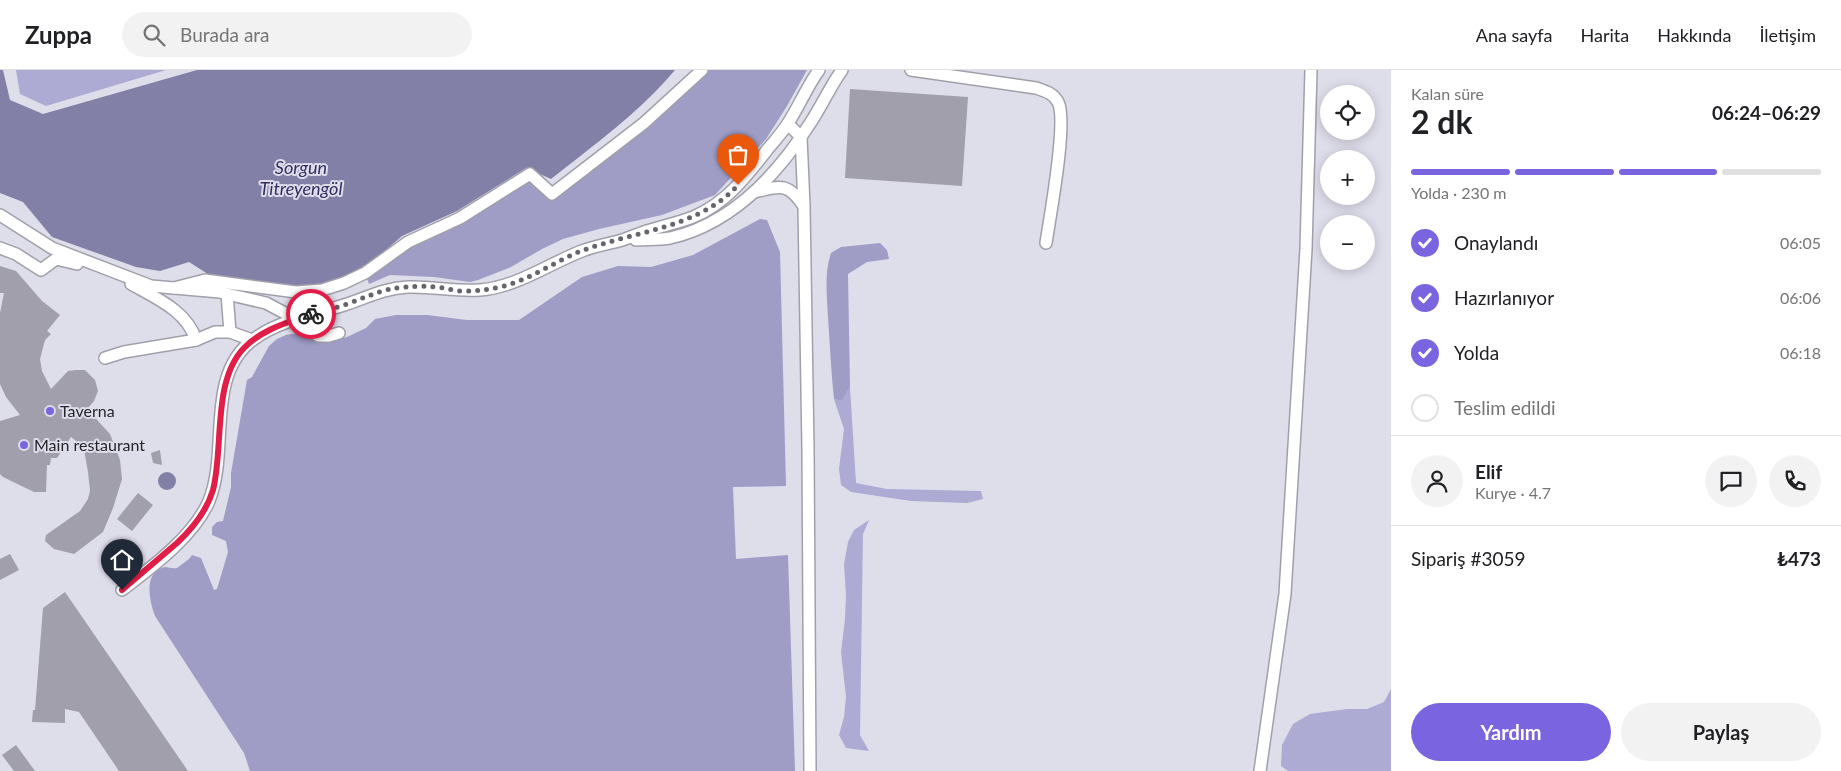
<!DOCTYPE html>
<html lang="tr">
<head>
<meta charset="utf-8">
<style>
	:root { --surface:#fff; --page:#f2f2f2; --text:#202124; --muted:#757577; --line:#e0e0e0; --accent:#7b64df }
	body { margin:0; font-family:Lato,sans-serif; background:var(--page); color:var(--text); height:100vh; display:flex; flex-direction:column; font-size:19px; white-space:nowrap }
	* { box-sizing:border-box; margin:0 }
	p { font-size:16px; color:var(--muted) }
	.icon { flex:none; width:28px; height:28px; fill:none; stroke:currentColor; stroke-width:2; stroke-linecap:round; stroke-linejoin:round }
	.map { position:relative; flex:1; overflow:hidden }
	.sheet { display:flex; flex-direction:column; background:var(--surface); width:450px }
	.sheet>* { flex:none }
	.controls { position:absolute; left:1320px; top:15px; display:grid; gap:10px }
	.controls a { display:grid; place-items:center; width:55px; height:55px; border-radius:50%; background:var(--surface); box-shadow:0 2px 12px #0003; font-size:25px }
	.pin { position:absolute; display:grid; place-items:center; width:42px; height:42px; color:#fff; margin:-51px -21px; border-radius:50% 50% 50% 0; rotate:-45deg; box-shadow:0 0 5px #0007 }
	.pin .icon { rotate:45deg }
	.courier { position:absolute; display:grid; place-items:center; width:50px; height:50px; margin:-25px; border:4px solid #e11d48; border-radius:50%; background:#fff; color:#222; box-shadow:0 1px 6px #0007 }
	.head em { font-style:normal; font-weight:700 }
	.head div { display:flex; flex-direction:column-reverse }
	.head { display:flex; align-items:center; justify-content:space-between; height:85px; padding:0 20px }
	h1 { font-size:32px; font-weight:700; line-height:38px }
	.bar { display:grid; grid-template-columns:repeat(4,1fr); gap:8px 5px; align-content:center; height:60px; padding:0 20px }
	.bar i { height:6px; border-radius:4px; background:var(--line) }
	.bar .current { background:var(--accent) }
	.bar p { grid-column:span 4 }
	.line { display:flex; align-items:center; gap:12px; padding:0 20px; border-top:1px solid var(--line) }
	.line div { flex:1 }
	.round { display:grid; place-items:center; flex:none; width:52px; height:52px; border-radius:26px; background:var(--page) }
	ol { padding:0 20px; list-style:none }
	li { display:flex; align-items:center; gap:15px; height:55px }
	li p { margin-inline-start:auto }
	li .icon { padding:5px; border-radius:50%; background:var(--accent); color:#fff; stroke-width:4 }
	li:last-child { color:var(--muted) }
	li i { width:28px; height:28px; border:2px solid var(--line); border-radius:50% }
	.primary-button { display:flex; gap:10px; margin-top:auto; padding:10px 20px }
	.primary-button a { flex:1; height:58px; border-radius:30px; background:var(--accent); color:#fff; font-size:20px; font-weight:700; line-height:58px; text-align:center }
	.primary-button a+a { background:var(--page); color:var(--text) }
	header { display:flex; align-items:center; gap:30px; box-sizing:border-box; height:70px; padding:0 25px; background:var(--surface); border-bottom:1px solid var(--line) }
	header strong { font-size:24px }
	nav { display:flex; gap:28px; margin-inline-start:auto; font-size:18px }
	.search { width:350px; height:45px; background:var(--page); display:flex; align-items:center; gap:12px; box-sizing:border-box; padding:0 18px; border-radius:28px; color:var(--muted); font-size:19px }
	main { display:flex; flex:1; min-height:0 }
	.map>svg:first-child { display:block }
</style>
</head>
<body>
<header>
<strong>Zuppa</strong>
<div class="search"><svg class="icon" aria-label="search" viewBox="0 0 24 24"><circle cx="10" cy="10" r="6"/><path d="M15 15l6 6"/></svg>Burada ara</div>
<nav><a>Ana sayfa</a><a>Harita</a><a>Hakkında</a><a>İletişim</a></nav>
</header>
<main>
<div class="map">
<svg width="1391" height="701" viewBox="0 0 1391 701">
	<rect width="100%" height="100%" fill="#deddea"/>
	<g fill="#adaad3">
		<polygon points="16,0 166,0 46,36 20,24"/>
		<polygon points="850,317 856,413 887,419 981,421 983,429 967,433 911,431 851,422 841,415 839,399 844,359 834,329 842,331"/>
		<polygon points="869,450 863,464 860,665 869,681 846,678 839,665 844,647 846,627 841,582 845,549 846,525 844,494 848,472 854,460"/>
		<polygon points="1391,619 1391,701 1288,701 1281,696 1282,675 1293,654 1310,644 1347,639 1367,639 1384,632"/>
	</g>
	<g fill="#9f9cc5">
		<polygon points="707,0 807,0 787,36 766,69 715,125 662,145 599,159 563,169 542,179 511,197 478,210 470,212 434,207 390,205 369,214 366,206 410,173 529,109 551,128"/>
		<path d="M760,149L767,150L780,182L786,416L733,417L736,489L788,485L795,701H250L244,683L155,546C150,532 142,502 165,497C168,497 173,499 177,498L189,489L192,485L201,488L214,520L217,519L228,482L226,471L212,465V457L217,452L223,451L231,417V403L247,310L252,307L269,276L277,269L286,265L298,263L309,268L327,271L347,267L366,258L375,249L396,245H427L467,250H519L582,207L618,196L651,197L693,185Z"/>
		<path d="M880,173L887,180L889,189L867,192L848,204L850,317L842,331L834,329C831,302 830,275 828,248C827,225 824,204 831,183L841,177Z"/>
	</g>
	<g fill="#8380a8">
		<path d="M0,0H3L10,30L43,44L197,0H675C640,42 594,75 551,109L526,98L457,141L402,166L366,197L339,211L308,218L211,206L189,192L160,201L136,197L52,167L23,132L0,123Z"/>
		<circle cx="167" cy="411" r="9"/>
	</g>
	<g fill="#a09fab">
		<polygon points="850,19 968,27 962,116 845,108"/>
		<polygon points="0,196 16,201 42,231 60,245 47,261 51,264 45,270 40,289 42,301 51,319 68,301 76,300 85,300 95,310 98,321 94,331 87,339 110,364 120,390 122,409 113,438 103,462 74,484 54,479 45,471 46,465 80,441 88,429 90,421 88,402 84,380 80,374 71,367 57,388 51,388 50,395 47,395 46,422 34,422 3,407 0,404 0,351 20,345 6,327 0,314 0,243 4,223 0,223"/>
		<polygon points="160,380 162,395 153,393 151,383"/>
		<polygon points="138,423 153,435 132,461 117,449"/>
		<polygon points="10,484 19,500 0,510 0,489"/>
		<polygon points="65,522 188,701 119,701 79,642 65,639 65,653 32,652 33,640 35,640 43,538"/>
		<polygon points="16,675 35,701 14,701 2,685"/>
	</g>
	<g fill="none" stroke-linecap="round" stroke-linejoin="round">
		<defs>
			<g id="minor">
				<path d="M911,0L1036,18C1045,21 1053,23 1058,32C1068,51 1050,146 1046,173"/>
				<polyline points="788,54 801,67 804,136 808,379 810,701"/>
				<path d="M754,122C779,117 787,111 803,135"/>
				<polyline points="0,145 52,178 151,216 220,222 227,224"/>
				<path d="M636,170C647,169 659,170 670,168C732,154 778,104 811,52C822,35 830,17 842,0"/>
				<polyline points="0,178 16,184 41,200 56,189 77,194"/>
				<path d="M131,214C156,228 187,241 196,270"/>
				<polyline points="174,218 205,210 296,222 322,220 344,213 365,203 408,172 460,148 530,104 552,124 644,53 702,0"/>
				<polyline points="252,270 230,262 227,224 266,233 296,249 318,266 329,266 339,263"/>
				<polyline points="105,288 124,282 196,270 215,262 230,262"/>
				<path d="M122,520C152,497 194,466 209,431C230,380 204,305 254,269C280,250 314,245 344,235C366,228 384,218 408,217C432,216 456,222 480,220C517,217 548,194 582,181C595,176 607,174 619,171C629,168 638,164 647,161C662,156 678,153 693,147C725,134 746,107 767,80C775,70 784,61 790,50C800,34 808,15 819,0"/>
				<polyline points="1260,701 1285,524 1306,179 1311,0"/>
			</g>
		</defs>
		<use href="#minor" stroke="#a0a0ab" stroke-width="14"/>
		<use href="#minor" stroke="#fff" stroke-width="11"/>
	</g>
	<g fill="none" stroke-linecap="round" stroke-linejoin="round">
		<path stroke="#66656d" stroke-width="5" stroke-dasharray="0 9" d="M311,244C322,241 333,239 344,235C365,228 383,218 406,217C418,216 431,216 444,218C450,219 456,221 462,221C475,221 487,220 500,217C527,211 551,194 576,183C630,161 697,160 738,115"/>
		<path stroke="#e11d48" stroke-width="6" d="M122,520L177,473C192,459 207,440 213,420C224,377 212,311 244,278C261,260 288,252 311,244"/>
	</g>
	<g fill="#7b64df" stroke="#deddea" stroke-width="2">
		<circle cx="50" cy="341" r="5"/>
		<circle cx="24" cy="375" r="5"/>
	</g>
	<g text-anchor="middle" stroke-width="4" stroke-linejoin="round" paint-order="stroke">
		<g font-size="16" fill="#25252a" stroke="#deddea" text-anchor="start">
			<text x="60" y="347">Taverna</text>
			<text x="34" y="381">Main restaurant</text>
		</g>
		<g font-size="18" font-style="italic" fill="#352d61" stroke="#deddea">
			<text x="301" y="104">Sorgun<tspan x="301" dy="21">Titreyengöl</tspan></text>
		</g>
	</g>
</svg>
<div class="controls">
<a><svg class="icon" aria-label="locate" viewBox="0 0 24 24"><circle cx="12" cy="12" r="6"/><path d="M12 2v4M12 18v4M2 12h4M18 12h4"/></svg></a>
<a>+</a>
<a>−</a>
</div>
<div class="pin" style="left:738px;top:115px;background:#ea580c"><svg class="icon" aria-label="bag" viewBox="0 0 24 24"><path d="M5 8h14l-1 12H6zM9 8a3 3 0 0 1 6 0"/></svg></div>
<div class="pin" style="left:122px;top:520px;background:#1f2937"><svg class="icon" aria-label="home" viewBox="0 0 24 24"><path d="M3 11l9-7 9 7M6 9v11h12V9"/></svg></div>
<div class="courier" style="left:311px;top:244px"><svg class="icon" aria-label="bike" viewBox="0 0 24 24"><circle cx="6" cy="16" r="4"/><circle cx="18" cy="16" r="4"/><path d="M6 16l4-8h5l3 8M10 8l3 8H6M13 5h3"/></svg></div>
</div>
<section class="sheet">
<div class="head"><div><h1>2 dk</h1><p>Kalan süre</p></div><em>06:24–06:29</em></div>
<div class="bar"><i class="current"></i><i class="current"></i><i class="current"></i><i></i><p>Yolda · 230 m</p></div>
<ol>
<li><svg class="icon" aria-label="check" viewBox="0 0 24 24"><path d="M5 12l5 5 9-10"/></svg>Onaylandı<p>06:05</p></li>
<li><svg class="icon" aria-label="check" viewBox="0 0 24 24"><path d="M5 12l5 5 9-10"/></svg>Hazırlanıyor<p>06:06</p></li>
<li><svg class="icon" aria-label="check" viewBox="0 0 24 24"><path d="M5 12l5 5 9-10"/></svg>Yolda<p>06:18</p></li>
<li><i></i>Teslim edildi</li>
</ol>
<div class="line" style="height:90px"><a class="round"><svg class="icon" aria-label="person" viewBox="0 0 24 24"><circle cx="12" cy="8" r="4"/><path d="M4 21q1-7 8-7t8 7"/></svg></a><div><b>Elif</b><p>Kurye · 4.7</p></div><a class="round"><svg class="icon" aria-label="chat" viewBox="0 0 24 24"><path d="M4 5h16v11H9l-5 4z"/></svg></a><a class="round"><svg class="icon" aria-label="phone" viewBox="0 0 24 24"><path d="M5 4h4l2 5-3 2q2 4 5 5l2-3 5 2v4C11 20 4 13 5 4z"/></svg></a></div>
<div class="line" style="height:65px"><div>Sipariş #3059</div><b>₺473</b></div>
<div class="primary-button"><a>Yardım</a><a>Paylaş</a></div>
</section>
</main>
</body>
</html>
